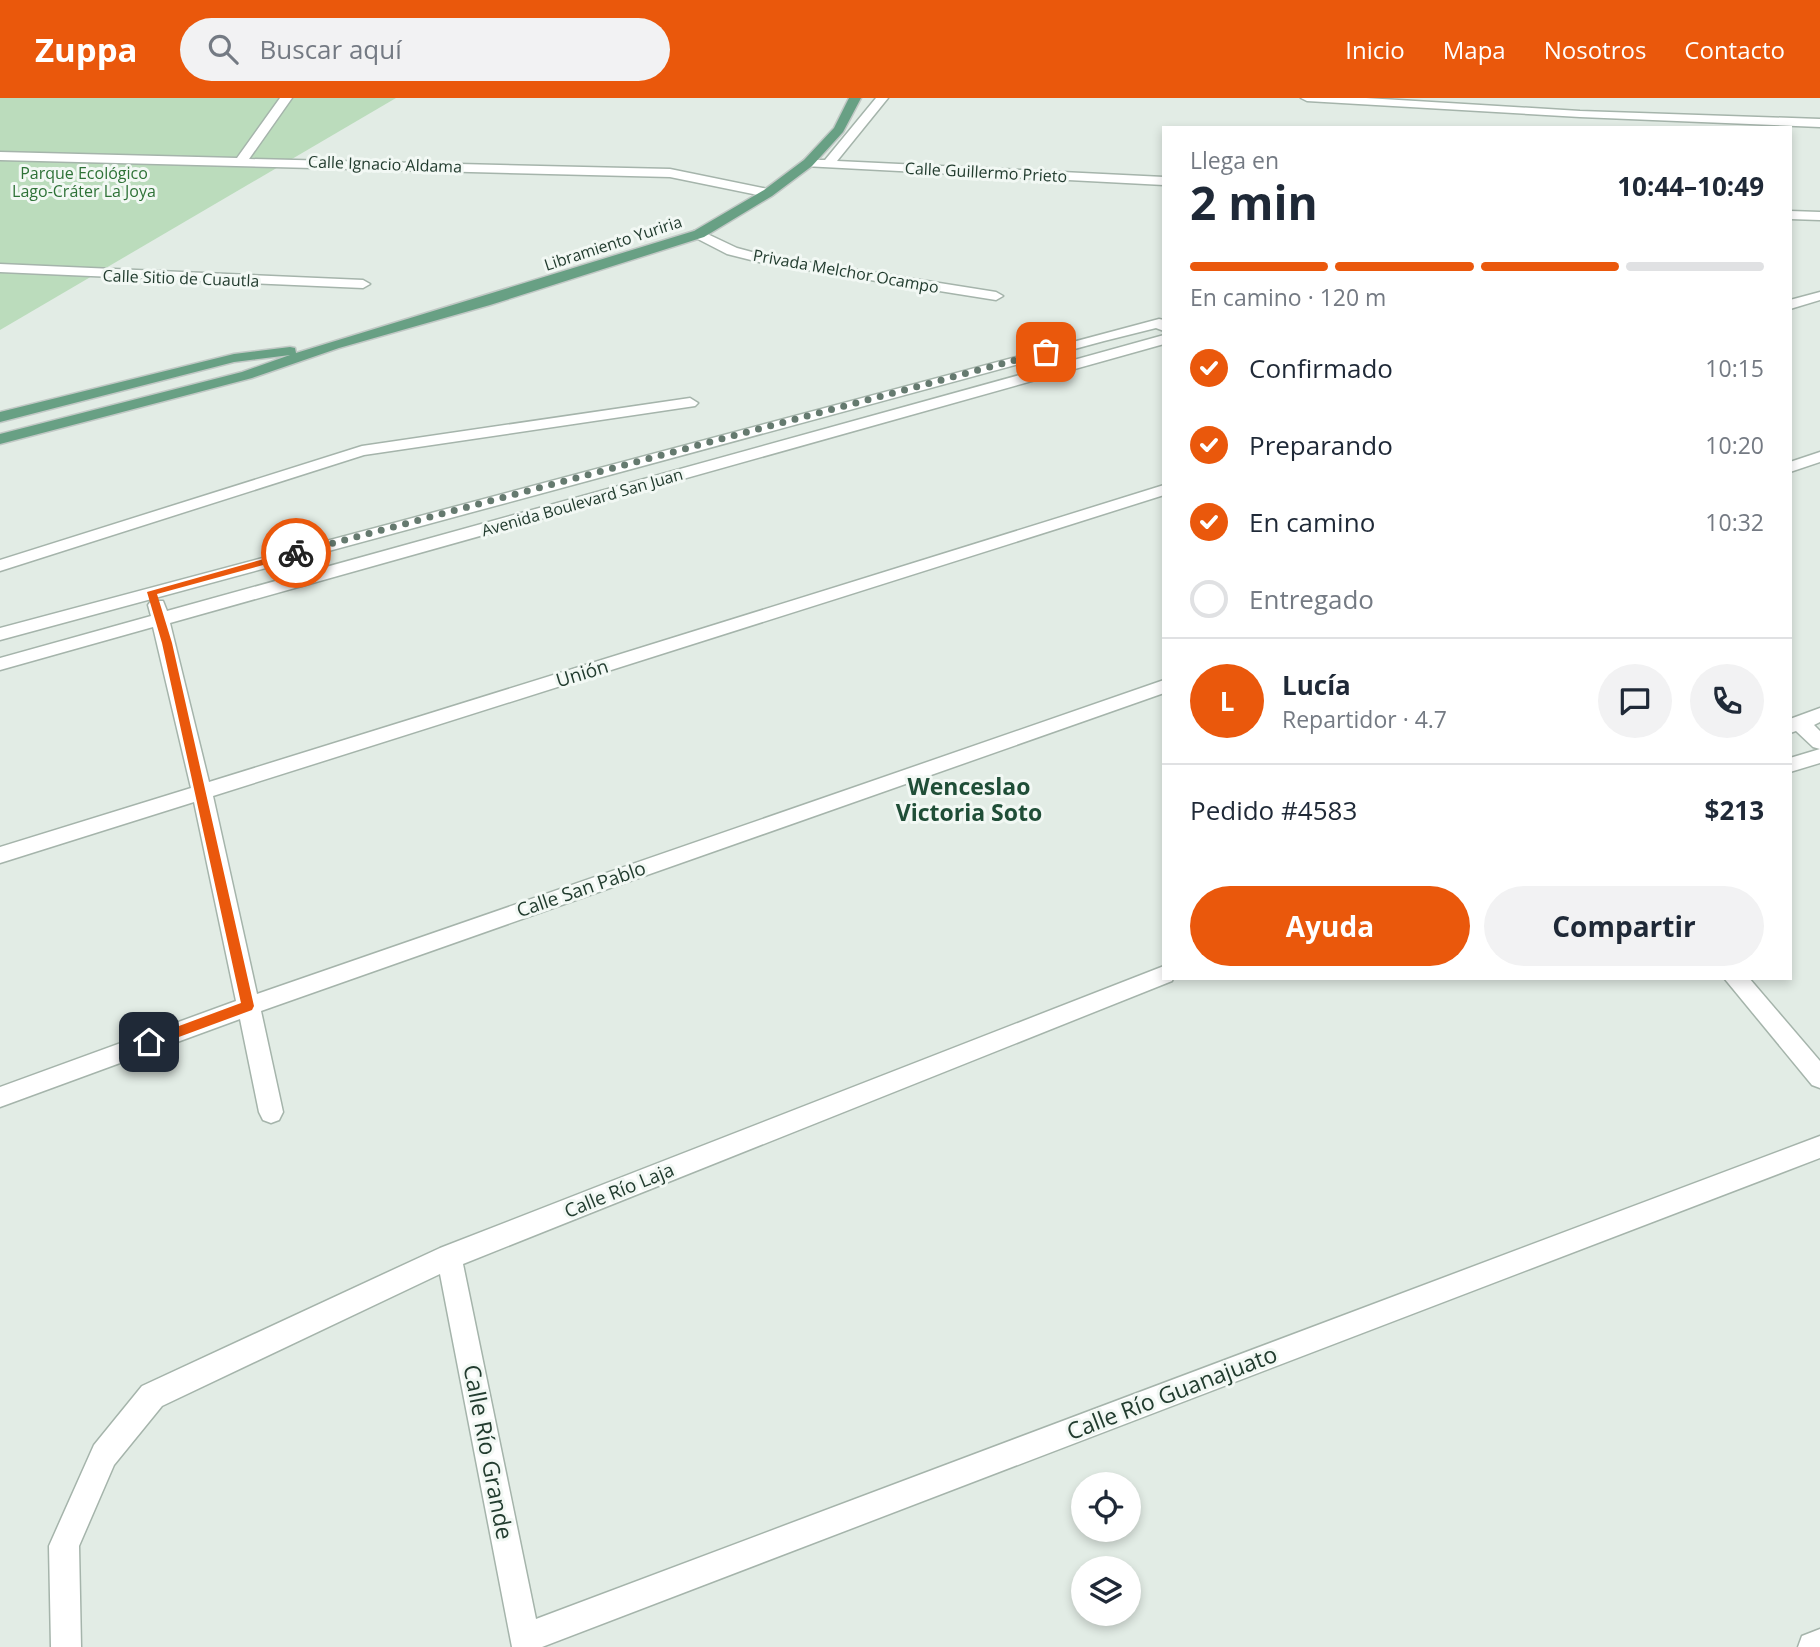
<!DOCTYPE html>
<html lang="es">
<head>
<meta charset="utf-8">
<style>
	:root { --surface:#fff; --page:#f2f2f3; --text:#1f2937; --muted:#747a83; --line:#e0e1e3; --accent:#ea580c }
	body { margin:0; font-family:"Open Sans",sans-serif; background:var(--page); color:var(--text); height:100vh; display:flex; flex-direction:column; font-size:26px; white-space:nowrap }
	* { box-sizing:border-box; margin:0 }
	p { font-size:23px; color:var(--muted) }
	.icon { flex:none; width:38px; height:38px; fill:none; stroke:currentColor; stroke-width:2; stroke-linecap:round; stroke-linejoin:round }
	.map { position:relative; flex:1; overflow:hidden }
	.sheet { position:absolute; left:1162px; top:28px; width:630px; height:854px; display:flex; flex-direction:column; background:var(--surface); border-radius:0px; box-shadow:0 4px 10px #0003 }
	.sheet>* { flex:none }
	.buttons { position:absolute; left:1071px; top:1374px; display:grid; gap:14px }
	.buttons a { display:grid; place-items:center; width:70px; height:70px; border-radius:50%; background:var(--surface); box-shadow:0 4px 10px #0003; font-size:35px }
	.pin { position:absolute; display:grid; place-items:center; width:60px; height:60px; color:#fff; margin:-30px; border-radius:14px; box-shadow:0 4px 10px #0006 }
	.courier { position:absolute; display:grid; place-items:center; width:70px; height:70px; margin:-35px; border:5px solid #ea580c; border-radius:50%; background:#fff; color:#222; box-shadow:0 2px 9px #0007 }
	.head em { font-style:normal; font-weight:700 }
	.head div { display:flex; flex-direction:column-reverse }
	.head { display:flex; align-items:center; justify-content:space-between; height:119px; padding:0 28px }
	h1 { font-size:46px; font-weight:700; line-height:52px }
	.bar { display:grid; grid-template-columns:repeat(4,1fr); gap:10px 7px; align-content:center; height:84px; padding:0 28px }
	.bar i { height:9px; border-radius:5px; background:var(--line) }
	.bar .selected { background:var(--accent) }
	.bar p { grid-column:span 4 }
	.line { display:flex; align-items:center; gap:18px; padding:0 28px; border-top:2px solid var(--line) }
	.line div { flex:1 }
	.round { display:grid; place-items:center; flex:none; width:74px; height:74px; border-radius:37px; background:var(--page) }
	ol { padding:0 28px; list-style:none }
	li { display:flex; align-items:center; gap:21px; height:77px }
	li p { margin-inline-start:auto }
	li .icon { padding:7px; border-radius:50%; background:var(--accent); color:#fff; stroke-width:4 }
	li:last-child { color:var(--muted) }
	li i { width:38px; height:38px; border:4px solid var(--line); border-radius:50% }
	.cta { display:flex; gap:14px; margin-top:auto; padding:14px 28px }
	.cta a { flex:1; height:80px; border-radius:42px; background:var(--accent); color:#fff; font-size:28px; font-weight:700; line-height:80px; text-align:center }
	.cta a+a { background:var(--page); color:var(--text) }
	header { display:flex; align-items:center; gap:42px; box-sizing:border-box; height:98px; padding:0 35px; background:var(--accent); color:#fff }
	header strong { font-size:33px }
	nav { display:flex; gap:38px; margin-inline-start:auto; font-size:24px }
	.search { width:490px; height:63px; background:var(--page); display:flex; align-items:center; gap:18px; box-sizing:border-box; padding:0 24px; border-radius:38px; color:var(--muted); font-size:26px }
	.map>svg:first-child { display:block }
</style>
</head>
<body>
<header>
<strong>Zuppa</strong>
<div class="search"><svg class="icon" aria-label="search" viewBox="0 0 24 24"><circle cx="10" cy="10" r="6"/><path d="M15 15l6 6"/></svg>Buscar aquí</div>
<nav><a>Inicio</a><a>Mapa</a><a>Nosotros</a><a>Contacto</a></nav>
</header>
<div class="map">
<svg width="1820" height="1549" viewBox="0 0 1820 1549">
	<rect width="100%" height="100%" fill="#e2ece5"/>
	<polygon fill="#bbdcbc" points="0,0 396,0 0,232"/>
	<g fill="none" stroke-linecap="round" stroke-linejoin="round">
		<defs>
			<g id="street">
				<polygon points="280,0 292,0 249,61 670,71 768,91 774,95 768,99 670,79 0,62 0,54 237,60"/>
				<polygon points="876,0 888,0 837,63 1164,79 1164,87 804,68 804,62 825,62"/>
				<polygon points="1301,0 1366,0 1580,13 1820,21 1820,29 1580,19 1307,3"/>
				<polygon points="1790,113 1820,114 1820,122 1790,121"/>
				<polygon points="699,132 737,150 763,157 996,194 1003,198 996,202 763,165 727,156 694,139 694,133"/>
				<polygon points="0,166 363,182 370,186 363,190 0,174"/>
				<polygon points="1820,194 1820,202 1790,211 1790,202"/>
				<polygon points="1159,221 1164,222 1164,233 1156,230 1104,243 0,542 0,530"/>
				<polygon points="1164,237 1164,246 170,525 209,684 1164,387 1164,397 213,698 257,896 1164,582 1164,595 261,913 283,1014 279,1022 271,1025 263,1022 259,1014 240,921 0,1009 0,989 236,903 194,704 0,765 0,749 191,690 153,529 0,572 0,560 151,518 148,507 151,503 163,503 167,513"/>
				<polygon points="690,300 698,305 695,308 364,357 0,473 0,462 362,348"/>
				<polygon points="1820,354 1820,364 1790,374 1790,364"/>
				<polygon points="1820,610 1820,624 1814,627 1820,633 1820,665 1790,674 1790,660 1820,651 1813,649 1796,633 1790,635 1790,621"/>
				<polygon points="1164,868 1164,880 1173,880 1172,883 463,1166 536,1521 1820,1038 1820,1060 542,1549 512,1549 440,1176 162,1308 114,1367 79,1448 81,1549 51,1549 49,1448 94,1347 142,1288 440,1150"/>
				<polygon points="1724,880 1749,880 1820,963 1820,990 1812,987"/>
				<polygon points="1820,1531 1820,1549 1798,1549 1802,1538"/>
			</g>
			<polygon id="primary" points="849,0 861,0 843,34 812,68 772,98 704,139 490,207 339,250 252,280 0,346 0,336 242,274 290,257 234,264 0,324 0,314 234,256 290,249 295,250 296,255 694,133 764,92 804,62 834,30"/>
		</defs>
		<use href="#street" stroke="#a5b4ab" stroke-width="3"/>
		<use href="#primary" stroke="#c1c8c5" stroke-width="3"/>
		<use href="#street" fill="#fff" fill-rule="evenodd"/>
		<use href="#primary" fill="#68a084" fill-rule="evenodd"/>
	</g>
	<polygon fill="#ea580c" points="296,452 301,455 300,457 157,496 172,545 254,908 252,912 149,950 142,944 144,941 241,905 162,545 147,494"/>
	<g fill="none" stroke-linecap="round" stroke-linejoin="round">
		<polyline stroke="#657a6f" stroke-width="7" stroke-dasharray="0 12.6" points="296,455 1046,254"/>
	</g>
	<g text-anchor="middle" stroke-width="6" stroke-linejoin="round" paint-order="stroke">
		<g font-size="16" fill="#223c2f" stroke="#f2f8f4">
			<text transform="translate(385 66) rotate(2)" y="6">Calle Ignacio Aldama</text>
			<text transform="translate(986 74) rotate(3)" y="6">Calle Guillermo Prieto</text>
			<text transform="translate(613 145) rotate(-18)" y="6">Libramiento Yuriria</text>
			<text transform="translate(846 173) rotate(10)" y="6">Privada Melchor Ocampo</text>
			<text transform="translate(181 180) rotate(2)" y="6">Calle Sitio de Cuautla</text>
			<text transform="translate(582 404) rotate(-16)" y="6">Avenida Boulevard San Juan</text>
		</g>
		<g font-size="16" fill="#2e7237" stroke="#f2f8f4">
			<text x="84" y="81">Parque Ecológico<tspan x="84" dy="18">Lago-Cráter La Joya</tspan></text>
		</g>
		<g font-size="19" fill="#223c2f" stroke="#f2f8f4">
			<text transform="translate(582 575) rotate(-17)" y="7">Unión</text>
			<text transform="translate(581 791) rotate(-19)" y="7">Calle San Pablo</text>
			<text transform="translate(619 1092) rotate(-22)" y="7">Calle Río Laja</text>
		</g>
		<g font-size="23" font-weight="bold" fill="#1f4e37" stroke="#f2f8f4">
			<text x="969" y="697">Wenceslao<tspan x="969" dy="26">Victoria Soto</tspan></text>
		</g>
		<g font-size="23" fill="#223c2f" stroke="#f2f8f4">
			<text transform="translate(1172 1295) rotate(-21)" y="8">Calle Río Guanajuato</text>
			<text transform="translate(488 1354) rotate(79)" y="8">Calle Río Grande</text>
		</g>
	</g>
</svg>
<div class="buttons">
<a><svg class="icon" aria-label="locate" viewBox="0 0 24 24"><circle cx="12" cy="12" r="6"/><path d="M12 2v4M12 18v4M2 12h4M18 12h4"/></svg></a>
<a><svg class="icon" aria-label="layers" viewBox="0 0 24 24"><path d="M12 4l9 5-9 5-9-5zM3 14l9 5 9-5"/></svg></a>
</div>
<div class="pin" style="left:1046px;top:254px;background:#ea580c"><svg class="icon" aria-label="bag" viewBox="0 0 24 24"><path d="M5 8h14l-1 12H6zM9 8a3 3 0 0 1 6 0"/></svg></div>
<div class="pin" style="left:149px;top:944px;background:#1f2937"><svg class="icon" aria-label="home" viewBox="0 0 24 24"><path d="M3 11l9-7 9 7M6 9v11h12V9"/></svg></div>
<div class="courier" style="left:296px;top:455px"><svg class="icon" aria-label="bike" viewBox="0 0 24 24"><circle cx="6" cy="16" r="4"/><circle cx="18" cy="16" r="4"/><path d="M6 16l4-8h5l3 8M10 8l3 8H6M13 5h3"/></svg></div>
<section class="sheet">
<div class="head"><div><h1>2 min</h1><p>Llega en</p></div><em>10:44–10:49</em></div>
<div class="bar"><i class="selected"></i><i class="selected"></i><i class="selected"></i><i></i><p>En camino · 120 m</p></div>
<ol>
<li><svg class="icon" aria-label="check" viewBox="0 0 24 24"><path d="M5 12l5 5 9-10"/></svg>Confirmado<p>10:15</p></li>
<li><svg class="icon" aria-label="check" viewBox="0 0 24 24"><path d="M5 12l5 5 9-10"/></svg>Preparando<p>10:20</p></li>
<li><svg class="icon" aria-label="check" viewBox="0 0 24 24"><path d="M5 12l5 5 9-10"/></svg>En camino<p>10:32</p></li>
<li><i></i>Entregado</li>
</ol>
<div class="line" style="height:126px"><b class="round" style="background:var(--accent);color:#fff">L</b><div><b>Lucía</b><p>Repartidor · 4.7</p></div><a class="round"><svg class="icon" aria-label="chat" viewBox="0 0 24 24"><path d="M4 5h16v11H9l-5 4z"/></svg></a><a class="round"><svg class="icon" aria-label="phone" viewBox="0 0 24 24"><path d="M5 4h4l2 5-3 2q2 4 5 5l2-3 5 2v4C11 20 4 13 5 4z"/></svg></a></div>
<div class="line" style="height:91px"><div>Pedido #4583</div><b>$213</b></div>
<div class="cta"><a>Ayuda</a><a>Compartir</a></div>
</section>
</div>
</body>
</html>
